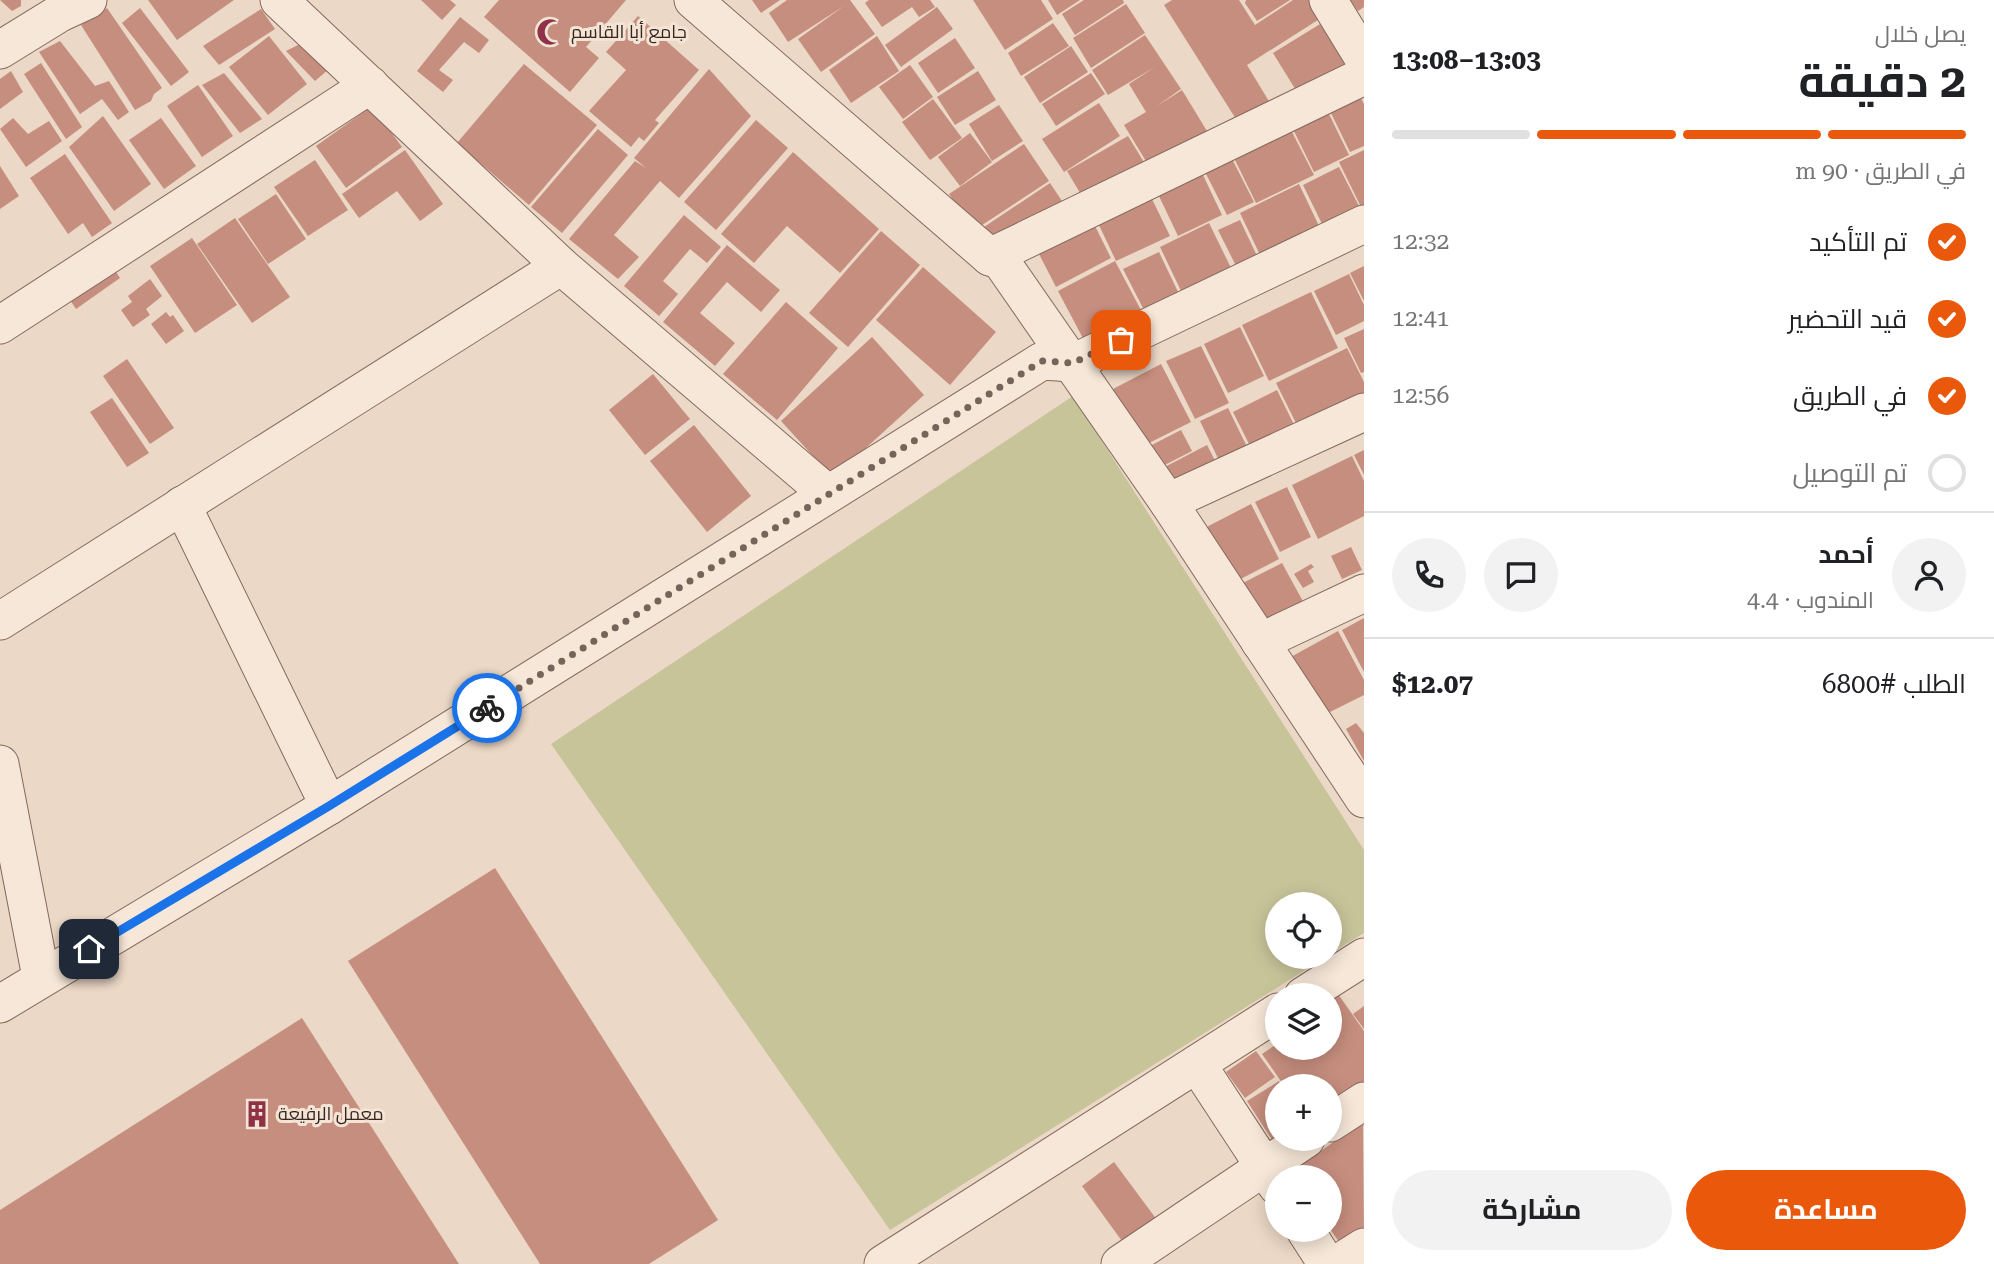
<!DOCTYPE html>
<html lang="ar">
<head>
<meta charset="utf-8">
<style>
	:root { --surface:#fff; --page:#f2f2f2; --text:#202124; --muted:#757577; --line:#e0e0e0; --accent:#ea580c }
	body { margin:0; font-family:"Roboto Serif",Cairo,serif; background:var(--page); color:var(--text); direction:rtl; height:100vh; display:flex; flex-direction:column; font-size:26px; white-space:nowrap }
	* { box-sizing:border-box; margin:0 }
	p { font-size:23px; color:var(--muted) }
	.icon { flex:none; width:38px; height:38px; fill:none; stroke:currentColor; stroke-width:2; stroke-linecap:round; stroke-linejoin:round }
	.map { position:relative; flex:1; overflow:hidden; direction:ltr }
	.drawer { display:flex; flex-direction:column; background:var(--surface); width:630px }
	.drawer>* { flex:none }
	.controls { position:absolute; left:1265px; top:892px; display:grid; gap:14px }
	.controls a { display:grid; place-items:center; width:77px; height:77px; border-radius:50%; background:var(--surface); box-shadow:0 4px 18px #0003; font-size:35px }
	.pin { position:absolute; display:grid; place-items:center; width:60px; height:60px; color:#fff; margin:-30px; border-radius:14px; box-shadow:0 4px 10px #0006 }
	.courier { position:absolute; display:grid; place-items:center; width:70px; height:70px; margin:-35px; border:5px solid #1a73e8; border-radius:50%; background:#fff; color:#222; box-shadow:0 2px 9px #0007 }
	.head em { font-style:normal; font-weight:700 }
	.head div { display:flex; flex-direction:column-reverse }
	.head { display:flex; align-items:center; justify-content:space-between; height:119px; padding:0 28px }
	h1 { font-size:46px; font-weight:700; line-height:52px }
	.bar { display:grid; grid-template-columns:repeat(4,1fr); gap:10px 7px; align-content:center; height:84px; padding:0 28px }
	.bar i { height:9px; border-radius:5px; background:var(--line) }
	.bar .selected { background:var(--accent) }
	.bar p { grid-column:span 4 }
	.line { display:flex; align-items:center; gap:18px; padding:0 28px; border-top:2px solid var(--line) }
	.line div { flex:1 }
	.round { display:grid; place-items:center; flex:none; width:74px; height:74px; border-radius:37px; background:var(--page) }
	ol { padding:0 28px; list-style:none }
	li { display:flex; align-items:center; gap:21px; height:77px }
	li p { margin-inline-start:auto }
	li .icon { padding:7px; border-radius:50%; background:var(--accent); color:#fff; stroke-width:4 }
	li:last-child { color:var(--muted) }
	li i { width:38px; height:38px; border:4px solid var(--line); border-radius:50% }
	.cta { display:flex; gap:14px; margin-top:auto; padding:14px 28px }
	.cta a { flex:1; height:80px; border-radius:42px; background:var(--accent); color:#fff; font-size:28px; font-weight:700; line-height:80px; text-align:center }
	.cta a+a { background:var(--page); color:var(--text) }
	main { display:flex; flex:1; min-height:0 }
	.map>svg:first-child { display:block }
</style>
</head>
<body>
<main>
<section class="drawer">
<div class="head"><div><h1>2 دقيقة</h1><p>يصل خلال</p></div><em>13:03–13:08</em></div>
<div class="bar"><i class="selected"></i><i class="selected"></i><i class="selected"></i><i></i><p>في الطريق · 90 m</p></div>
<ol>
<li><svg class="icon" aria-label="check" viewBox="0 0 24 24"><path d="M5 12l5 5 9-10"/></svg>تم التأكيد<p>12:32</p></li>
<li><svg class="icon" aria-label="check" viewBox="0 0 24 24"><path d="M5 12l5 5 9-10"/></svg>قيد التحضير<p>12:41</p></li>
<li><svg class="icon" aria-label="check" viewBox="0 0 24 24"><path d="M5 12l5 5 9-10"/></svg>في الطريق<p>12:56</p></li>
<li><i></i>تم التوصيل</li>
</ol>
<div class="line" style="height:126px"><a class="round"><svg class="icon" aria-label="person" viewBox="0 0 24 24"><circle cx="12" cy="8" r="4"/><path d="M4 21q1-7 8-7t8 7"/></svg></a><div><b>أحمد</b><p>المندوب · 4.4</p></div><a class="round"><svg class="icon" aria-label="chat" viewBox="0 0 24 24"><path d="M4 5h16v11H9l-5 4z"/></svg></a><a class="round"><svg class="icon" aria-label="phone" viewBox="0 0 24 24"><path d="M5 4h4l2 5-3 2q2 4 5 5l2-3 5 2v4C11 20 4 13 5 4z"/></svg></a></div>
<div class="line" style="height:91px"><div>الطلب #6800</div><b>$12.07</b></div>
<div class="cta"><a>مساعدة</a><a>مشاركة</a></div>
</section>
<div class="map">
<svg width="1364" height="1264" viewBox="0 0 1364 1264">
	<rect width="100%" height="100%" fill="#ebd8c6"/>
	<polygon fill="#c8c49a" points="1073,396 1364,850 1364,933 1330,954 1330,905 1278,905 1278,957 1326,957 890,1230 551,744"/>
	<g fill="#c68e7f">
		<polygon points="0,0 21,0 21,6 12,11"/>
		<polygon points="148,0 234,0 177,40"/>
		<polygon points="421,0 450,0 456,5 442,20"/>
		<polygon points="499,0 626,0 586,47 599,58 570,92 484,17"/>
		<polygon points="752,0 780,0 761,13"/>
		<polygon points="787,0 850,0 875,34 821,72 798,39 844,6 788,42 769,13"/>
		<polygon points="869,0 930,0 935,7 919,17 912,7 882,27 865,3"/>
		<polygon points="973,0 1041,0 1053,19 1005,50"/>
		<polygon points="1048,0 1080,0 1057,15"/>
		<polygon points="1084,0 1123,0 1124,3 1075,35 1062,14"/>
		<polygon points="1172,0 1239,0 1255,25 1293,0 1309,0 1321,18 1247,65 1273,108 1241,127 1164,5"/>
		<polygon points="1246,0 1290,0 1257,21 1245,3"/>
		<polygon points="1350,0 1364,0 1364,7 1358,11"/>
		<polygon points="1126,4 1145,33 1091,68 1073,38"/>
		<polygon points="937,7 953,29 901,67 885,45"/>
		<polygon points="107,8 162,88 154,94 151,101 135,110 81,25"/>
		<polygon points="140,8 189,72 171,86 122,23"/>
		<polygon points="261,9 275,29 219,65 203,46"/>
		<polygon points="638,16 699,70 655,120 659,123 644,141 639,137 631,147 589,111 626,70 606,52"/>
		<polygon points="460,17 489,40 479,53 464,42 439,70 453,80 443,92 417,71"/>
		<polygon points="1325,21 1357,74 1305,105 1273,53"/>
		<polygon points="1053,23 1069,46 1021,76 1008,53"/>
		<polygon points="1145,35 1181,89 1157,106 1182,90 1210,136 1152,171 1124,125 1146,112 1129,84 1155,67 1108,95 1092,70"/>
		<polygon points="269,36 307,84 268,115 229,67"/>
		<polygon points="877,36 899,71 851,103 829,70"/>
		<polygon points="955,38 975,68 938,93 918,63"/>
		<polygon points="308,40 329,69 315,81 286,51"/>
		<polygon points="60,41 95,86 109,81 129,112 118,120 102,99 80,114 39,52"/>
		<polygon points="1071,46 1088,72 1040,103 1024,77"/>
		<polygon points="41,63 82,127 66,139 24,74"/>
		<polygon points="524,64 597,125 529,205 457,143"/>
		<polygon points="910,65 933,97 903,119 879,87"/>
		<polygon points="709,69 751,116 679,198 660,181 614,235 639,257 618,279 569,239 635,161 646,168 634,158"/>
		<polygon points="11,71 23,92 0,109 0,79"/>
		<polygon points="978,71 996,100 955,125 937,97"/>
		<polygon points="224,73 262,119 240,133 202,85"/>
		<polygon points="1091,73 1105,94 1056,126 1042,104"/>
		<polygon points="198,85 233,136 202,157 167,106"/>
		<polygon points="1360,96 1364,104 1364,146 1350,152 1330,111"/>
		<polygon points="933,99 962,138 930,160 902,122"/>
		<polygon points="1099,103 1120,136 1064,172 1042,139"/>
		<polygon points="999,105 1023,141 992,161 969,124"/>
		<polygon points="372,106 402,147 346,188 316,146"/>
		<polygon points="1328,112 1349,155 1314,172 1293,129"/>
		<polygon points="103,116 151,184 114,211 69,147"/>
		<polygon points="13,118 28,134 49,121 62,141 26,167 0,129"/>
		<polygon points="161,118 196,166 164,189 129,140"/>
		<polygon points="756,120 788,148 716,230 684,202"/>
		<polygon points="598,129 628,155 562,233 531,207"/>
		<polygon points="1291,130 1314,175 1256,203 1234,158"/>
		<polygon points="970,133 992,162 960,186 938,157"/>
		<polygon points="1128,136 1150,172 1089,208 1067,171"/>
		<polygon points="1024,144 1049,181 973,231 949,194"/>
		<polygon points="405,150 443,204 420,221 397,191 359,218 342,194"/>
		<polygon points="1364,150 1364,206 1361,207 1339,162"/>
		<polygon points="793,152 879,229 840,273 787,226 754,263 721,234"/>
		<polygon points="65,154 112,223 92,237 83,223 68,234 30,178"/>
		<polygon points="1232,159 1254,202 1227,215 1205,172"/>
		<polygon points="315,160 348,210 308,236 274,187"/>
		<polygon points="0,166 19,196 0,209"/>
		<polygon points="1339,167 1360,208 1323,226 1303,185"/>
		<polygon points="1202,173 1222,215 1178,236 1158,194"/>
		<polygon points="1050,183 1066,207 999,251 984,227"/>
		<polygon points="1299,184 1320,228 1261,257 1240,213"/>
		<polygon points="276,194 306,239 268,264 238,219"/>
		<polygon points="1151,197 1170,236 1116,261 1098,223"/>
		<polygon points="684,215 721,247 707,263 690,249 663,281 678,294 659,316 624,286"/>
		<polygon points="235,218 290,297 252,323 197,244"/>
		<polygon points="1240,220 1258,258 1237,268 1218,230"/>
		<polygon points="1209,223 1232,270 1183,295 1160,247"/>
		<polygon points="1094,224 1111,258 1056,287 1039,254"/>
		<polygon points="881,231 920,265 848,347 809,313"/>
		<polygon points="192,238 237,305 195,333 150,266"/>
		<polygon points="727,245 780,290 761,312 727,282 700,313 735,343 715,366 663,322"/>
		<polygon points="1159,252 1180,296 1145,312 1123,269"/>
		<polygon points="108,260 120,278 76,309 64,291"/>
		<polygon points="1115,261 1143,314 1086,344 1058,291"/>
		<polygon points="1364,266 1364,301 1350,273"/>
		<polygon points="923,267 996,332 950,385 876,320"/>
		<polygon points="1349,274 1364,305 1364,321 1336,335 1314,291"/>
		<polygon points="150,279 162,296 146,309 150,315 133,327 121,310 132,302 128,296"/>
		<polygon points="1311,292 1338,348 1269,381 1242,325"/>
		<polygon points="786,302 838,348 777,420 723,374"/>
		<polygon points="166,312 170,317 173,315 184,331 166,344 151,324"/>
		<polygon points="1240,327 1264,376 1228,393 1204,344"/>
		<polygon points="1364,329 1364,372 1361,373 1344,338"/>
		<polygon points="872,337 924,395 833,478 781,421"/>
		<polygon points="1201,346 1229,403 1195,419 1166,361"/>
		<polygon points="1347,348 1364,382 1364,405 1302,435 1276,383"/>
		<polygon points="127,359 174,428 150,444 103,376"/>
		<polygon points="1161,364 1191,422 1141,447 1111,390"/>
		<polygon points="653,374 690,419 645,455 609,410"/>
		<polygon points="1277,390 1300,437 1256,458 1233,412"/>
		<polygon points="112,398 149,453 127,467 90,412"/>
		<polygon points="1228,408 1253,459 1225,473 1200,421"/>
		<polygon points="694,425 751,496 707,532 650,461"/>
		<polygon points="1181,430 1192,451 1153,471 1142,450"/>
		<polygon points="1207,445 1222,474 1174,499 1159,470"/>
		<polygon points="1364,450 1364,475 1354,455"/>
		<polygon points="1352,456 1364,481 1364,516 1318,539 1292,485"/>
		<polygon points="1287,487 1311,537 1280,552 1255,502"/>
		<polygon points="1251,504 1279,559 1227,586 1199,531"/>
		<polygon points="1351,547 1362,570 1342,579 1331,556"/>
		<polygon points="1282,563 1311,616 1266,640 1237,586"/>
		<polygon points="1311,564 1314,567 1308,571 1314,582 1303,588 1294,574"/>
		<polygon points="1364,618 1364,672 1342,630"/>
		<polygon points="1338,631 1364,680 1364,695 1320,717 1289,658"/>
		<polygon points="1356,723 1364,733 1364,761 1346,729"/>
		<polygon points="495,868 718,1220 649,1264 540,1264 348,961"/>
		<polygon points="1338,994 1364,1031 1364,1092 1341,1109 1332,1097 1339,1109 1330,1115 1330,1087 1285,1087 1262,1054 1278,1043 1278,1048 1330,1048 1330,996"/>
		<polygon points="1364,1006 1364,1029 1353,1014"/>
		<polygon points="302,1018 459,1264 0,1264 0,1210"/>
		<polygon points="1256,1051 1275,1077 1245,1098 1226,1072"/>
		<polygon points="1279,1081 1283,1087 1278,1087 1279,1151 1247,1101"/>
		<polygon points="1363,1121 1364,1239 1346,1252 1330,1229 1330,1178 1294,1178 1290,1173"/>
		<polygon points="1114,1162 1160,1224 1127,1248 1082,1186"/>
	</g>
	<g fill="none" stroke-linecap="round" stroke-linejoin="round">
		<defs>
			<g id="minor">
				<polyline points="279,0 561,266 828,494"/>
				<polyline points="693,0 990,257 1000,260 1168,502 1364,799"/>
				<polyline points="1328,0 1364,59"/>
				<polyline points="0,50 60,13 88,0"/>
				<polyline points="990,257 1364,76"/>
				<polyline points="0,325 370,85"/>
				<polyline points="1168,502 1364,412"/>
				<polyline points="182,505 329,806"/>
				<polyline points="0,621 561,266"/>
				<polyline points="1260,642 1364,593"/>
				<polyline points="0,764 41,977"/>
				<polyline points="1303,996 1364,957"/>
				<polyline points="0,1004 329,806 1042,361 1073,363 1364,224"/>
				<polyline points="1197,1064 1277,1186"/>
				<polyline points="1330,1123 1364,1101"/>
				<polyline points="1305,1230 1327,1264"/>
				<polyline points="883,1264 1278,1012"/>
				<polyline points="1120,1264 1306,1139"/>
				<polyline points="1337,1264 1364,1247"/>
			</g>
		</defs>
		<use href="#minor" stroke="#846a5d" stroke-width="39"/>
		<use href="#minor" stroke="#f6e7d8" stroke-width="37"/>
	</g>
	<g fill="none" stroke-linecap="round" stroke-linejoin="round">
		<polyline stroke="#75645a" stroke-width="7" stroke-dasharray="0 12.6" points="487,708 1042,361 1073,363 1121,340"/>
		<polyline stroke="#1a73e8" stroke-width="9" points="89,949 329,806 487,708"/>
	</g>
	<defs>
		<symbol id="mosque-bare" viewBox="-9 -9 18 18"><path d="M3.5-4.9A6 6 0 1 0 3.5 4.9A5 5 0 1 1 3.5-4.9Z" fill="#8f3245" stroke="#f3e4d5" stroke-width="2.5" paint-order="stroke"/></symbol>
		<symbol id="building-bare" viewBox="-9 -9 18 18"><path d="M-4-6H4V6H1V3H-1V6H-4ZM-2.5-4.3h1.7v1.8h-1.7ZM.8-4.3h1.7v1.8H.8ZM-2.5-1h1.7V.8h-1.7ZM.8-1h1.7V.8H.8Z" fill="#8f3245" stroke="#f3e4d5" stroke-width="2.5" paint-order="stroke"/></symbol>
	</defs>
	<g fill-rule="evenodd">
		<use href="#mosque-bare" x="531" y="13" width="38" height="38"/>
		<use href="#building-bare" x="238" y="1095" width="38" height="38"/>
	</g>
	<g text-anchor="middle" stroke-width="6" stroke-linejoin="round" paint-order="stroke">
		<g font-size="18" fill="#362620" stroke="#f3e4d5" text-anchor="start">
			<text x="571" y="38">جامع أبا القاسم</text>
			<text x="278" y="1120">معمل الرفيعة</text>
		</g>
	</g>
</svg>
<div class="controls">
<a><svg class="icon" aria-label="locate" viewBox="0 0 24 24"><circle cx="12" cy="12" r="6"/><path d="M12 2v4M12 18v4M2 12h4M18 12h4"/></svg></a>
<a><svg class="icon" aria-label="layers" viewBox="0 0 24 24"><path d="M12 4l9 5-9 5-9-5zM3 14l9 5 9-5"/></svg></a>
<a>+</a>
<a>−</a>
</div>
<div class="pin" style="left:1121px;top:340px;background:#ea580c"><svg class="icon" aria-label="bag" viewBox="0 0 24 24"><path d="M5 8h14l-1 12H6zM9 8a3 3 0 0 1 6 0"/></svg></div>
<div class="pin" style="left:89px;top:949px;background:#1f2937"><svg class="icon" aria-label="home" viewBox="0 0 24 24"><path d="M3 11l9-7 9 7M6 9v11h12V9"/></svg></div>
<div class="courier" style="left:487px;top:708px"><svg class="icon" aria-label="bike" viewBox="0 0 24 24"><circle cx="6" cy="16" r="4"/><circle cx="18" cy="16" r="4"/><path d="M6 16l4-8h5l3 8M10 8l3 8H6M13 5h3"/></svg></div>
</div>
</main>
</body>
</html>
